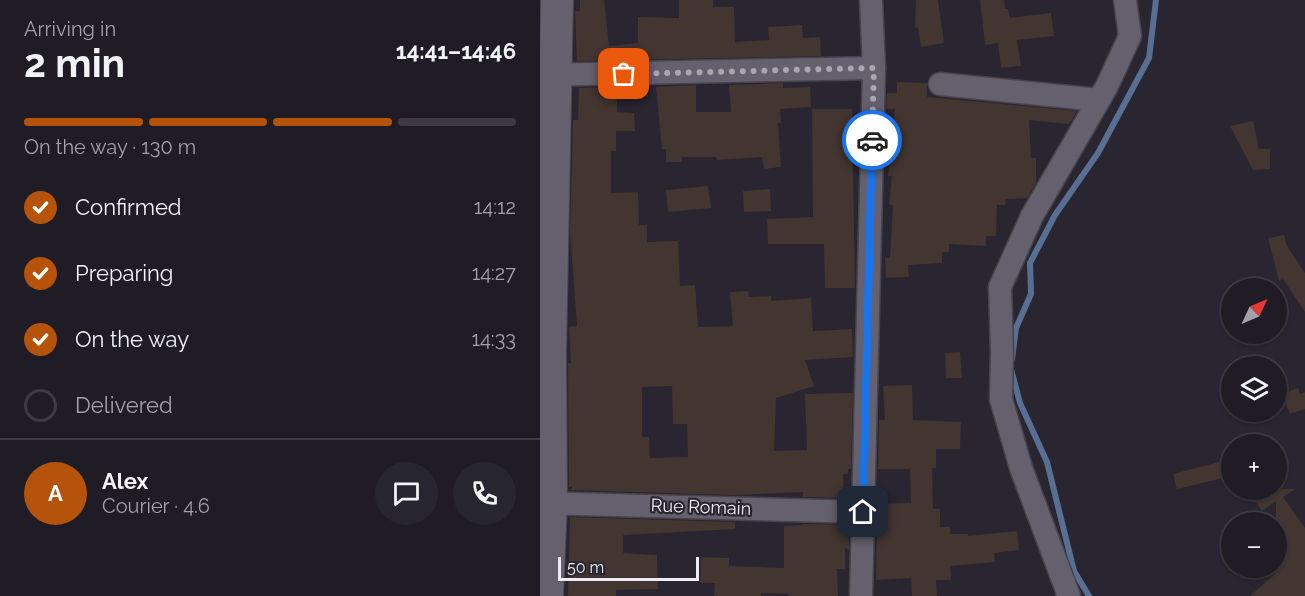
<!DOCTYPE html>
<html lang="en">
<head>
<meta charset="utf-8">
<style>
	:root { --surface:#1f1c25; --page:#27252d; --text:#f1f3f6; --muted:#a1a1a7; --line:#3c3a42; --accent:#b45309 }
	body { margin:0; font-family:Raleway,sans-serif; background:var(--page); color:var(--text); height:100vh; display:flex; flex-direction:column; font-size:22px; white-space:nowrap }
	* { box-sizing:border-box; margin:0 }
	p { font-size:20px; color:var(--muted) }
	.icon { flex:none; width:33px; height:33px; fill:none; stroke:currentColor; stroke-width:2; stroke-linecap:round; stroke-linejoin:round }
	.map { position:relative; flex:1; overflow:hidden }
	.panel { display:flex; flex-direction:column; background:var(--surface); width:540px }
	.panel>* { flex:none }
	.needle { width:39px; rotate:46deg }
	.controls { position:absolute; left:681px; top:278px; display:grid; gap:12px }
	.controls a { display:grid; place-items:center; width:66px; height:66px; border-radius:50%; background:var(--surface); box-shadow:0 2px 4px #0004,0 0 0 2px var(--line); font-size:30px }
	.scale { position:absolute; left:18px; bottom:15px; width:141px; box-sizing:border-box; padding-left:6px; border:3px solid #eeebf3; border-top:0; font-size:16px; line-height:21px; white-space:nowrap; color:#eeebf3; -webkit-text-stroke:4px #292531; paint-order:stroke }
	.pin { position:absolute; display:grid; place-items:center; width:51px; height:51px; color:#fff; margin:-26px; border-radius:12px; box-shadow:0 3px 9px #0006 }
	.courier { position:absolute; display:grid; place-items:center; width:60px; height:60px; margin:-30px; border:4px solid #1a73e8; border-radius:50%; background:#fff; color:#222; box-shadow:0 2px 8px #0007 }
	.overview em { font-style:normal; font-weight:700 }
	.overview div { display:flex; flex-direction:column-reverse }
	.overview { display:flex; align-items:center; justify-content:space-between; height:102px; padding:0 24px }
	h1 { font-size:39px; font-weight:700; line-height:45px }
	.bar { display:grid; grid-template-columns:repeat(4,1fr); gap:9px 6px; align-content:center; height:72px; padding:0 24px }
	.bar i { height:8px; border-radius:4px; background:var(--line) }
	.bar .selected { background:var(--accent) }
	.bar p { grid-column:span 4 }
	.line { display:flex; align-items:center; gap:15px; padding:0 24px; border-top:2px solid var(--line) }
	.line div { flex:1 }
	.round { display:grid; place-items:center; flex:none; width:63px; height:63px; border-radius:32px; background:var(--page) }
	ol { padding:0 24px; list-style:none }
	li { display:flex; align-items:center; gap:18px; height:66px }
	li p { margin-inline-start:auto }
	li .icon { padding:6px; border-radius:50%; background:var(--accent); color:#fff; stroke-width:4 }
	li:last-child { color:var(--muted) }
	li i { width:33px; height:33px; border:3px solid var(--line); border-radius:50% }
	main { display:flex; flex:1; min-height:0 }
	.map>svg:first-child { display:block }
</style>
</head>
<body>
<main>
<section class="panel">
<div class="overview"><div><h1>2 min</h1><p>Arriving in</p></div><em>14:41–14:46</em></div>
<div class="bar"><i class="selected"></i><i class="selected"></i><i class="selected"></i><i></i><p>On the way · 130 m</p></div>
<ol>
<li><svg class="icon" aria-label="check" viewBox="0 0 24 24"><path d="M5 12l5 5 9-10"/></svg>Confirmed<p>14:12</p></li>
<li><svg class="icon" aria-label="check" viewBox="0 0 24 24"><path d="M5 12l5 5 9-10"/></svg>Preparing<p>14:27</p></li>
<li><svg class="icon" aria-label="check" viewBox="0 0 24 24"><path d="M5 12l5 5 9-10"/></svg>On the way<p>14:33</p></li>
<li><i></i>Delivered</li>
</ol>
<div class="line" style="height:108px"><b class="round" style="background:var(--accent);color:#fff">A</b><div><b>Alex</b><p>Courier · 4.6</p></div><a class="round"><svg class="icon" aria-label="chat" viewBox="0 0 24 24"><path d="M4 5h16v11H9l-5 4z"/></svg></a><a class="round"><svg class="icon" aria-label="phone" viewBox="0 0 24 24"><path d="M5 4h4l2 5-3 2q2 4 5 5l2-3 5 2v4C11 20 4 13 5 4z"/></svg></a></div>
</section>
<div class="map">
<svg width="765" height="596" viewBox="0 0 765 596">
	<rect width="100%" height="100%" fill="#292531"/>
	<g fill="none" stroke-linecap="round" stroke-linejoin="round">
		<g stroke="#576f93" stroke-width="6">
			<polyline points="472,359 476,328 491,294 490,263 515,215 558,153 609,58 616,0"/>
			<polyline points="471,369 480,403 507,462 534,571 549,596"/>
		</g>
	</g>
	<g fill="#433530" fill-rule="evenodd">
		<polygon points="40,0 64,0 69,46 98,43 98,17 139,18 139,0 173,0 173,7 194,7 195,42 229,40 228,27 262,25 263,38 280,37 281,56 37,61 35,11 40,11"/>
		<polygon points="376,0 398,0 404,43 381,47 378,28 375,27"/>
		<polygon points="440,0 464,0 465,9 468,9 470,18 511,13 514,36 477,40 481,66 461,68 458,43 445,45"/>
		<polygon points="357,82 387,83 387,97 537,111 529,124 489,120 491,158 496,158 496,183 487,198 465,199 466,205 457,205 456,236 446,236 446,246 409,244 409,252 402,252 402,263 368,265 369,277 346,278 345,258 350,258 353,205 349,204 352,176 348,176 355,109 346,109 347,93 357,93"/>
		<polygon points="243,83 243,88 270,87 271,107 240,109 241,123 238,123 241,167 224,169 222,157 177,160 176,157 142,157 142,162 126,162 126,149 122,149 116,87 156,85 156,112 191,112 189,85"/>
		<path d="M77,87V112L94,113L95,131H76V151H71V193L98,192L99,225H107V242L138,241L140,286L155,285L158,327L193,326L190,292L208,291L209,297L231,296V301L271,298L273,331L312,329L313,357L265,360L274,386L236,398L234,451L267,450L265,394L313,393L311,469H308V474H303L304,498L263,497V492L193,495L31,490L32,487H29L28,363H31L29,327L37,326L30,232L33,120H38L39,88ZM132,386L133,424H147L148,457L110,458L109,437H102V387Z"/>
		<polygon points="272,109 312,109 315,288 285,288 284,244 228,244 227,219 273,217"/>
		<polygon points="713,121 719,149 730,149 730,169 713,170 690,126"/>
		<polygon points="168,186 171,208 128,212 126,190"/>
		<polygon points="230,189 231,211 204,212 203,191"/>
		<polygon points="744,235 747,246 765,273 765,312 743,279 739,281 728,238"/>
		<polygon points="420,352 422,378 406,378 405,353"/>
		<polygon points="372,385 373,420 421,422 420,449 396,449 396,468 392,468 393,509 400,509 400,527 410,527 410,534 428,534 428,536 477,531 479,550 454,553 455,562 410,566 411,580 396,580 397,596 372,596 371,578 336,580 337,504 371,503 370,469 338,469 339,420 345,420 343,386"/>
		<polygon points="758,388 760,394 765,392 765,409 750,414 742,394"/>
		<polygon points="679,462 683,478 637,489 633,474"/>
		<polygon points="736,487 738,489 755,489 743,497 765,528 765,596 710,596 736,573 736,501 722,511 707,489 736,489"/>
		<polygon points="30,517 195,522 195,529 83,535 83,553 117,555 118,589 76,590 76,596 28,596"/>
		<polygon points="263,524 309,525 309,550 305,548 305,569 297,569 298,596 249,596 249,594 221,593 221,596 174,596 175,583 160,583 161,557 189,558 189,566 244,568 244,526 263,525"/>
	</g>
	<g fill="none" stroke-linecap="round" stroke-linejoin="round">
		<defs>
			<g id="street">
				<polyline points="2,75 334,68"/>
				<polyline points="400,84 559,100"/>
				<polyline points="0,503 323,512"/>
				<polyline points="321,596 334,68 331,0"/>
				<polyline points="529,596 481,468 461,399 462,352 460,287 492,216 567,86 590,36 585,0"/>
			</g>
			<polyline id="secondary" points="7,596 11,503 10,353 17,0"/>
		</defs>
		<use href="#street" stroke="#47434d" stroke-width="25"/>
		<use href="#secondary" stroke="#47434d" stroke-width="34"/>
		<use href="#street" stroke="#64606d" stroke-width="22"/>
		<use href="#secondary" stroke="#64606d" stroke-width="32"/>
	</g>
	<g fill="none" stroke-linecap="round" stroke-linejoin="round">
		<polyline stroke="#a9a6af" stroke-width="6" stroke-dasharray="0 10.8" points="84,74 334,68 332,140"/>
		<polyline stroke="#1a73e8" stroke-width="8" points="323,512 332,140"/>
	</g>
	<g text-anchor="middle" stroke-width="4.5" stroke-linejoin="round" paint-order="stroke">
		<g font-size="18" fill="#eeebf3" stroke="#292531">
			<text transform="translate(161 507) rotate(2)" y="6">Rue Romain</text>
		</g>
	</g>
</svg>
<div class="controls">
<a><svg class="needle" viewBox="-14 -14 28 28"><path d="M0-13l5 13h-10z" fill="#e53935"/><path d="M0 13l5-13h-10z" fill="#a1a1a7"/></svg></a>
<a><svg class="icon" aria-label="layers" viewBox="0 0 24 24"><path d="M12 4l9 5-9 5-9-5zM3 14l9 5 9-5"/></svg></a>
<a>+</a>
<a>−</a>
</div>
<div class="scale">50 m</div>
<div class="pin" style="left:84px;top:74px;background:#ea580c"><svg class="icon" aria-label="bag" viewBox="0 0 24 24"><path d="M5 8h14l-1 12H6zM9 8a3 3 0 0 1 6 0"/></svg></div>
<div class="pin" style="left:323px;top:512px;background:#1f2937"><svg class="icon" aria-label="home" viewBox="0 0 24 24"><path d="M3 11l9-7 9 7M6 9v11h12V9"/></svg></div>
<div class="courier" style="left:332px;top:140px"><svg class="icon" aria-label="car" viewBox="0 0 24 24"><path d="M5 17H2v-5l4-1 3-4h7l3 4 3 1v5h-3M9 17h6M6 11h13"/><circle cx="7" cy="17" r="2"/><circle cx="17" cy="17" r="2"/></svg></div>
</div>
</main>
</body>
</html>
